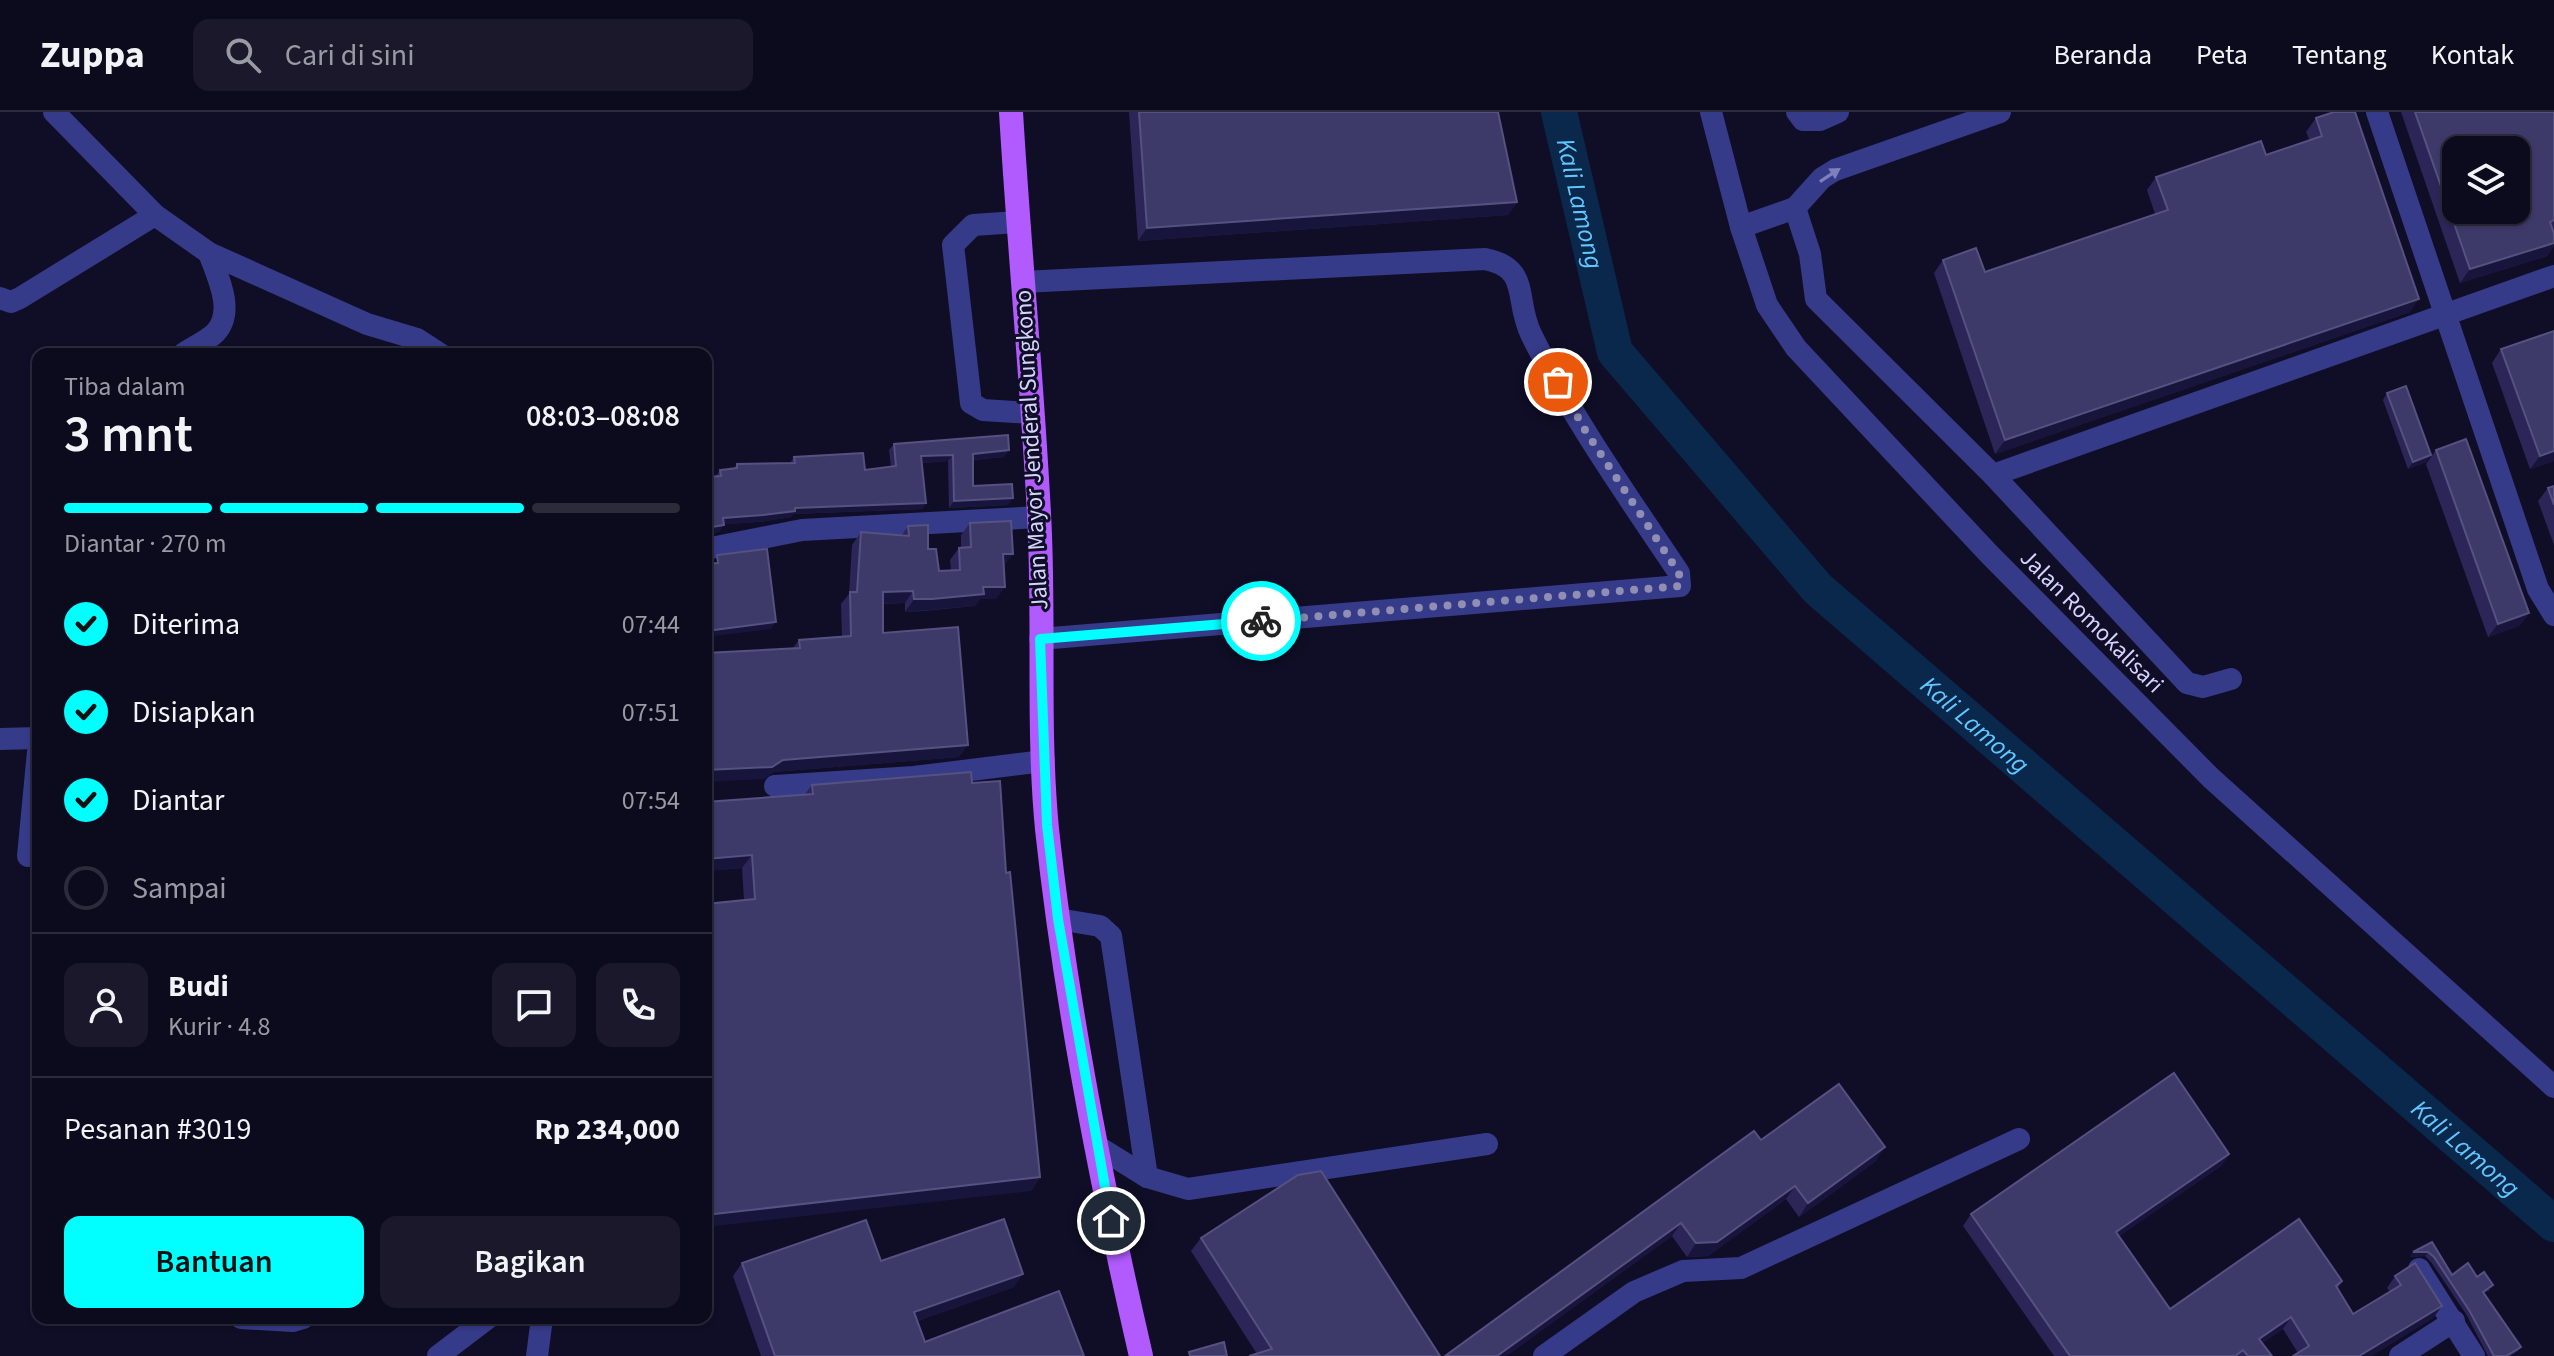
<!DOCTYPE html>
<html lang="id">
<head>
<meta charset="utf-8">
<style>
	:root { --surface:#0c0a1d; --page:#1a182a; --text:#f1f3f6; --muted:#9a9aa4; --line:#2c2b3b; --accent:#00fffe }
	body { margin:0; font-family:"Source Sans 3",sans-serif; background:var(--page); color:var(--text); height:100vh; display:flex; flex-direction:column; font-size:30px; white-space:nowrap }
	* { box-sizing:border-box; margin:0 }
	p { font-size:26px; color:var(--muted) }
	.icon { flex:none; width:44px; height:44px; fill:none; stroke:currentColor; stroke-width:2; stroke-linecap:round; stroke-linejoin:round }
	.map { position:relative; flex:1; overflow:hidden }
	.drawer { position:absolute; left:32px; top:236px; width:680px; height:976px; display:flex; flex-direction:column; background:var(--surface); border-radius:16px; box-shadow:0 2px 6px #0004,0 0 0 2px var(--line) }
	.drawer>* { flex:none }
	.buttons { position:absolute; left:2442px; top:24px; display:grid; gap:16px }
	.buttons a { display:grid; place-items:center; width:88px; height:88px; border-radius:16px; background:var(--surface); box-shadow:0 2px 6px #0004,0 0 0 2px var(--line); font-size:40px }
	.pin { position:absolute; display:grid; place-items:center; width:68px; height:68px; color:#fff; margin:-34px; border:4px solid #fff; border-radius:50%; box-shadow:0 2px 8px #0007 }
	.courier { position:absolute; display:grid; place-items:center; width:80px; height:80px; margin:-40px; border:6px solid #00fffe; border-radius:50%; background:#fff; color:#222; box-shadow:0 2px 10px #0007 }
	.overview em { font-style:normal; font-weight:600 }
	.overview div { display:flex; flex-direction:column-reverse }
	.overview { display:flex; align-items:center; justify-content:space-between; height:136px; padding:0 32px }
	h1 { font-size:52px; font-weight:600; line-height:60px }
	.bar { display:grid; grid-template-columns:repeat(4,1fr); gap:12px 8px; align-content:center; height:96px; padding:0 32px }
	.bar i { height:10px; border-radius:6px; background:var(--line) }
	.bar .on { background:var(--accent) }
	.bar p { grid-column:span 4 }
	.line { display:flex; align-items:center; gap:20px; padding:0 32px; border-top:2px solid var(--line) }
	.line div { flex:1 }
	.round { display:grid; place-items:center; flex:none; width:84px; height:84px; border-radius:16px; background:var(--page) }
	ol { padding:0 32px; list-style:none }
	li { display:flex; align-items:center; gap:24px; height:88px }
	li p { margin-inline-start:auto }
	li .icon { padding:8px; border-radius:50%; background:var(--accent); color:#111; stroke-width:4 }
	li:last-child { color:var(--muted) }
	li i { width:44px; height:44px; border:4px solid var(--line); border-radius:50% }
	.action { display:flex; gap:16px; margin-top:auto; padding:16px 32px }
	.action a { flex:1; height:92px; border-radius:16px; background:var(--accent); color:#111; font-size:32px; font-weight:600; line-height:92px; text-align:center }
	.action a+a { background:var(--page); color:var(--text) }
	header { display:flex; align-items:center; gap:48px; box-sizing:border-box; height:112px; padding:0 40px; background:var(--surface); border-bottom:2px solid var(--line) }
	header strong { font-size:38px }
	nav { display:flex; gap:44px; margin-inline-start:auto; font-size:28px }
	.search { width:560px; height:72px; background:var(--page); display:flex; align-items:center; gap:20px; box-sizing:border-box; padding:0 28px; border-radius:16px; color:var(--muted); font-size:30px }
	.map>svg:first-child { display:block }
</style>
</head>
<body>
<header>
<strong>Zuppa</strong>
<div class="search"><svg class="icon" aria-label="search" viewBox="0 0 24 24"><circle cx="10" cy="10" r="6"/><path d="M15 15l6 6"/></svg>Cari di sini</div>
<nav><a>Beranda</a><a>Peta</a><a>Tentang</a><a>Kontak</a></nav>
</header>
<div class="map">
<svg width="2554" height="1244" viewBox="0 0 2554 1244">
	<rect width="100%" height="100%" fill="#100e27"/>
	<g fill="none" stroke-linecap="round" stroke-linejoin="round">
		<path stroke="#09284b" stroke-width="36" id="s1" d="M1559,0L1615,240L1818,477L2554,1112"/>
		<g stroke="#363b89" stroke-width="22">
			<polyline points="54,0 155,103 209,141 367,212 417,227 440,242"/>
			<polyline points="1711,0 1741,115 1767,193 1796,236 1990,443 2211,666 2554,975"/>
			<polyline points="1797,0 1803,8 1820,8 1838,0"/>
			<polyline points="2377,0 2538,477 2554,503"/>
			<polyline points="1795,96 1810,142 1816,187 1993,363 2554,164"/>
			<polyline points="1018,110 973,113 953,133 971,291 983,298 1031,301"/>
			<polyline points="1741,115 1795,96 1822,66 1835,58 2000,0"/>
			<path d="M1023,170L1485,147C1531,156 1514,187 1531,222C1572,306 1627,383 1679,461L1680,474L1040,527"/>
			<polyline points="0,186 11,190 20,186 155,103"/>
			<path d="M183,242C193,235 207,229 215,221C236,200 217,163 209,141"/>
			<polyline points="1993,363 2187,571 2203,575 2231,567"/>
			<polyline points="706,437 802,418 1039,405"/>
			<polyline points="0,627 38,626"/>
			<polyline points="775,674 914,665 1044,649"/>
			<polyline points="28,744 38,640"/>
			<polyline points="1058,807 1100,814 1111,824 1147,1065"/>
			<polyline points="1097,1034 1147,1065 1188,1077 1487,1032"/>
			<polyline points="2419,1157 2474,1244"/>
			<polyline points="241,1206 293,1209 303,1206"/>
			<polyline points="438,1244 488,1206"/>
			<polyline points="537,1244 542,1206"/>
			<polyline points="1544,1244 1634,1180 1683,1159 1741,1156 2019,1027"/>
			<polyline points="2400,1244 2454,1209"/>
		</g>
		<path stroke="#b15bff" stroke-width="24" d="M1011,0C1019,134 1032,268 1039,402C1045,507 1037,613 1047,717C1066,894 1101,1071 1141,1244"/>
	</g>
	<g fill="#2b2657">
		<polygon points="1129,0 1498,0 1517,90 1508,103 1138,129"/>
		<polygon points="2401,0 2554,0 2554,134 2547,144 2460,171"/>
		<polygon points="2316,6 2410,200 1995,342 1934,161 1943,148 1985,160 2155,102 2147,78 2156,65 2266,43 2310,29 2306,20"/>
		<polygon points="2554,219 2554,349 2530,357 2492,251 2501,237"/>
		<polygon points="2387,281 2431,343 2426,350 2408,357 2383,288"/>
		<polygon points="894,332 1004,345 973,348 973,374 1008,393 949,396 948,349 922,351 926,391 922,397 793,402 791,405 758,410 724,412 719,420 706,422 706,365 716,364 720,358 733,357 737,352 790,351 794,345 865,358 891,355 889,338"/>
		<polygon points="2436,338 2529,501 2519,514 2488,525 2426,352"/>
		<polygon points="2554,374 2554,433 2538,389 2548,376"/>
		<polygon points="970,411 1004,454 996,487 980,487 975,494 923,499 905,500 905,491 883,492 883,521 959,645 774,660 763,667 793,536 799,528 842,524 841,492 849,482 852,433 861,420 902,423 908,414 928,437 939,459 951,458 950,448 959,436 961,436 961,423"/>
		<polygon points="972,671 1006,761 1040,1065 1031,1079 744,788 742,756 706,759 805,682 812,673"/>
		<polygon points="1761,1028 1876,1049 1799,1105 1786,1087 1708,1144 1687,1145 1672,1124 1506,1244"/>
		<polygon points="2229,1042 2221,1054 2119,1124 2170,1197 2342,1169 2338,1176 2353,1202 2390,1180 2387,1176 2395,1164 2442,1194 2433,1206 2371,1244 2293,1244 2298,1241 2283,1217 2262,1231 2272,1244 2054,1244 1963,1114 1971,1102"/>
		<polygon points="1201,1126 1440,1244 1257,1242 1191,1139"/>
		<polygon points="2432,1130 2452,1163 2477,1165 2490,1178 2484,1181 2521,1235 2518,1239 2510,1244 2488,1244 2466,1202 2431,1150 2425,1144 2410,1145 2413,1140"/>
		<polygon points="881,1149 1014,1175 917,1209 925,1230 1084,1244 761,1244 733,1164 742,1151"/>
	</g>
	<g fill="#18153c">
		<polygon points="1517,90 1508,103 1138,129 1147,116"/>
		<polygon points="2554,131 2554,134 2547,144 2460,171 2470,157"/>
		<polygon points="2419,187 2410,200 1995,342 2005,328"/>
		<polygon points="1009,338 1004,345 968,348 973,342"/>
		<polygon points="2554,339 2554,349 2530,357 2540,344"/>
		<polygon points="953,343 948,349 916,351 921,344"/>
		<polygon points="2431,343 2426,350 2408,357 2413,350"/>
		<polygon points="1013,386 1008,393 949,396 954,389"/>
		<polygon points="926,391 922,397 793,402 791,405 758,410 718,413 723,406 795,396"/>
		<polygon points="724,413 719,420 706,422 706,416"/>
		<polygon points="1003,442 1013,442 1004,454"/>
		<polygon points="983,475 1005,475 996,487 980,487 975,494 905,500 914,487"/>
		<polygon points="913,479 905,491 874,492 883,480"/>
		<polygon points="2529,501 2519,514 2488,525 2498,512"/>
		<polygon points="776,510 771,517 706,525 706,519"/>
		<polygon points="968,633 959,645 774,660 763,667 706,670 706,658 783,648"/>
		<polygon points="752,743 742,756 706,759 706,747"/>
		<polygon points="1885,1035 1876,1049 1799,1105 1808,1091"/>
		<polygon points="2229,1042 2221,1054 2108,1132 2116,1120"/>
		<polygon points="1040,1065 1031,1079 706,1115 706,1103"/>
		<polygon points="1795,1074 1786,1087 1708,1144 1687,1145 1696,1131"/>
		<polygon points="1681,1111 1672,1124 1506,1244 1497,1244"/>
		<polygon points="2413,1140 2428,1140 2425,1144 2410,1145"/>
		<polygon points="1023,1162 1014,1175 905,1213 914,1200"/>
		<polygon points="2442,1194 2433,1206 2371,1244 2359,1244"/>
		<polygon points="2291,1205 2283,1217 2251,1239 2259,1227"/>
	</g>
	<g fill="#3d3969" stroke="#555180" stroke-width="2" fill-rule="evenodd">
		<polygon points="1139,0 1498,0 1517,90 1147,116"/>
		<polygon points="2334,0 2355,0 2419,187 2005,328 1943,148 1976,136 1985,160 2168,98 2156,65 2261,29 2266,43 2322,24 2316,6"/>
		<path d="M2415,0H2554V108L2550,110L2554,122V131L2470,157ZM2456,38H2516V98H2456Z"/>
		<polygon points="2554,219 2554,339 2540,344 2501,237"/>
		<polygon points="2406,274 2431,343 2413,350 2387,281"/>
		<polygon points="1008,323 1009,338 973,342 973,374 1012,372 1013,386 954,389 953,343 921,344 926,391 795,396 795,399 763,403 723,406 724,413 706,416 706,365 721,364 720,358 737,356 737,352 795,351 794,345 863,341 865,358 896,354 894,332"/>
		<polygon points="2466,327 2529,501 2498,512 2436,338"/>
		<polygon points="2554,374 2554,393 2548,376"/>
		<polygon points="1011,409 1013,442 1003,442 1005,475 983,475 984,482 932,487 914,487 913,479 883,480 883,521 958,515 968,633 783,648 772,655 706,658 706,541 800,536 799,528 851,524 850,480 857,480 861,420 909,424 908,414 928,413 928,437 936,437 939,459 960,458 959,436 971,435 970,411"/>
		<polygon points="767,437 776,510 706,519 706,452 718,451 717,443"/>
		<polygon points="971,660 972,671 1000,669 1006,761 1010,760 1040,1065 706,1103 706,792 755,787 752,743 706,747 706,690 813,682 812,673"/>
		<polygon points="2174,961 2229,1042 2116,1120 2170,1197 2299,1107 2342,1169 2336,1174 2353,1202 2401,1173 2395,1164 2415,1151 2442,1194 2359,1244 2293,1244 2309,1234 2291,1205 2259,1227 2272,1244 2248,1244 2243,1238 2235,1244 2070,1244 1971,1102"/>
		<polygon points="1839,972 1885,1035 1808,1091 1795,1074 1717,1130 1696,1131 1681,1111 1497,1244 1445,1244 1754,1019 1761,1028"/>
		<polygon points="1321,1059 1440,1244 1249,1244 1272,1237 1201,1126 1298,1063"/>
		<polygon points="1004,1107 1023,1162 914,1200 925,1230 1059,1179 1084,1244 775,1244 742,1151 866,1108 881,1149"/>
		<polygon points="2432,1130 2452,1163 2468,1151 2477,1165 2484,1160 2493,1173 2483,1180 2521,1235 2506,1244 2494,1244 2469,1198 2434,1145 2428,1140 2413,1140"/>
		<polygon points="1224,1230 1227,1244 1190,1244 1189,1240"/>
	</g>
	<defs><path id="oneway-solid" d="M-6-.8H1V-3.2L6.5 0L1 3.2V.8H-6Z" transform="scale(2)"/></defs>
	<use fill="#7e80be" href="#oneway-solid" transform="translate(1830 63) rotate(-33)"/>
	<g fill="none" stroke-linecap="round" stroke-linejoin="round">
		<polyline stroke="#908fb3" stroke-width="8" stroke-dasharray="0 14.4" points="1261,509 1680,474 1679,461 1585,318 1558,270"/>
		<polyline stroke="#00fffe" stroke-width="10" points="1111,1109 1058,807 1047,713 1040,527 1261,509"/>
	</g>
	<g text-anchor="middle" stroke-width="6" stroke-linejoin="round" paint-order="stroke">
		<g font-size="24" fill="#d5d4ff" stroke="#100e27">
			<text transform="translate(1031 338) rotate(-93)" y="8">Jalan Mayor Jenderal Sungkono</text>
			<text transform="translate(2092 509) rotate(45)" y="8">Jalan Romokalisari</text>
		</g>
		<g font-size="26" font-style="italic" fill="#62c6ff" stroke="#100e27">
			<text dy="9" stroke="none"><textPath href="#s1" startOffset="94">Kali Lamong</textPath></text>
			<text dy="9" stroke="none"><textPath href="#s1" startOffset="766">Kali Lamong</textPath></text>
			<text dy="9" stroke="none"><textPath href="#s1" startOffset="1414">Kali Lamong</textPath></text>
		</g>
	</g>
</svg>
<div class="buttons">
<a><svg class="icon" aria-label="layers" viewBox="0 0 24 24"><path d="M12 4l9 5-9 5-9-5zM3 14l9 5 9-5"/></svg></a>
</div>
<div class="pin" style="left:1558px;top:270px;background:#ea580c"><svg class="icon" aria-label="bag" viewBox="0 0 24 24"><path d="M5 8h14l-1 12H6zM9 8a3 3 0 0 1 6 0"/></svg></div>
<div class="pin" style="left:1111px;top:1109px;background:#1f2937"><svg class="icon" aria-label="home" viewBox="0 0 24 24"><path d="M3 11l9-7 9 7M6 9v11h12V9"/></svg></div>
<div class="courier" style="left:1261px;top:509px"><svg class="icon" aria-label="bike" viewBox="0 0 24 24"><circle cx="6" cy="16" r="4"/><circle cx="18" cy="16" r="4"/><path d="M6 16l4-8h5l3 8M10 8l3 8H6M13 5h3"/></svg></div>
<section class="drawer">
<div class="overview"><div><h1>3 mnt</h1><p>Tiba dalam</p></div><em>08:03–08:08</em></div>
<div class="bar"><i class="on"></i><i class="on"></i><i class="on"></i><i></i><p>Diantar · 270 m</p></div>
<ol>
<li><svg class="icon" aria-label="check" viewBox="0 0 24 24"><path d="M5 12l5 5 9-10"/></svg>Diterima<p>07:44</p></li>
<li><svg class="icon" aria-label="check" viewBox="0 0 24 24"><path d="M5 12l5 5 9-10"/></svg>Disiapkan<p>07:51</p></li>
<li><svg class="icon" aria-label="check" viewBox="0 0 24 24"><path d="M5 12l5 5 9-10"/></svg>Diantar<p>07:54</p></li>
<li><i></i>Sampai</li>
</ol>
<div class="line" style="height:144px"><a class="round"><svg class="icon" aria-label="person" viewBox="0 0 24 24"><circle cx="12" cy="8" r="4"/><path d="M4 21q1-7 8-7t8 7"/></svg></a><div><b>Budi</b><p>Kurir · 4.8</p></div><a class="round"><svg class="icon" aria-label="chat" viewBox="0 0 24 24"><path d="M4 5h16v11H9l-5 4z"/></svg></a><a class="round"><svg class="icon" aria-label="phone" viewBox="0 0 24 24"><path d="M5 4h4l2 5-3 2q2 4 5 5l2-3 5 2v4C11 20 4 13 5 4z"/></svg></a></div>
<div class="line" style="height:104px"><div>Pesanan #3019</div><b>Rp 234,000</b></div>
<div class="action"><a>Bantuan</a><a>Bagikan</a></div>
</section>
</div>
</body>
</html>
